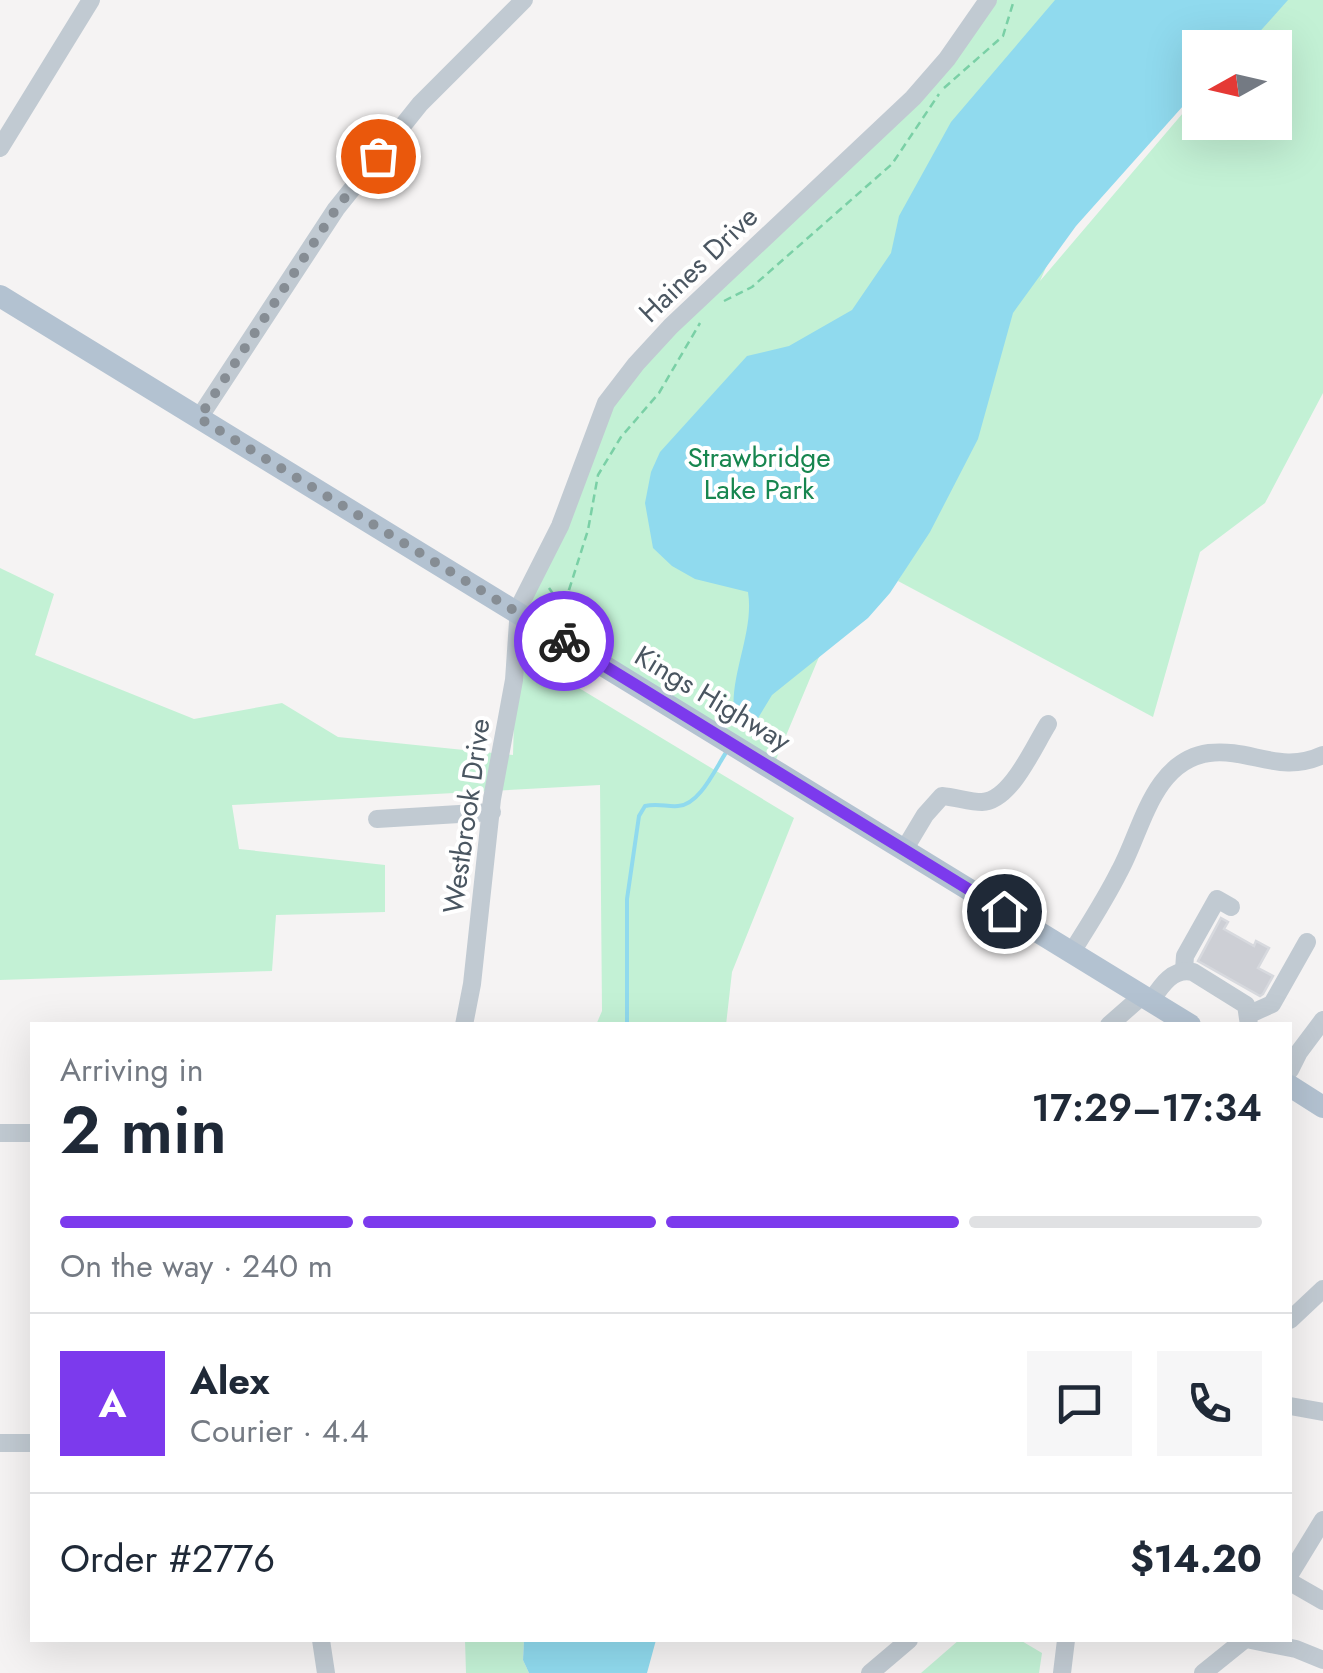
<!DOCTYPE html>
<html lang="en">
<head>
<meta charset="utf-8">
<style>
	:root { --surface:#fff; --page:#f6f6f7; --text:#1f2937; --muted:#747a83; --line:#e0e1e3; --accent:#7c3aed }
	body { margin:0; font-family:Jost,sans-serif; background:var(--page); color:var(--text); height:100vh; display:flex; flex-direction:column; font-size:38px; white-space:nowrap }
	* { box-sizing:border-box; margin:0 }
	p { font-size:32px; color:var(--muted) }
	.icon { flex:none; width:55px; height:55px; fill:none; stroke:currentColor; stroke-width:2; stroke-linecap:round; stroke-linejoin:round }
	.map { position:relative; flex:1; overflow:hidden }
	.drawer { position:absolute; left:30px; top:1022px; width:1262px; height:620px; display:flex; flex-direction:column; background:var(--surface); border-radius:0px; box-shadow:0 10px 40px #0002 }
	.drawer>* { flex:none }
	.needle { width:65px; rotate:262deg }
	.tools { position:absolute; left:1182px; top:30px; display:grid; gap:20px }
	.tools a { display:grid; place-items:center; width:110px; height:110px; border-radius:0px; background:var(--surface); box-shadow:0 10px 40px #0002; font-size:50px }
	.pin { position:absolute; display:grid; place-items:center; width:85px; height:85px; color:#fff; margin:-42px; border:5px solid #fff; border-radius:50%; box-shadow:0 2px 10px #0007 }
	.courier { position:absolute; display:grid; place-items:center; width:100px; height:100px; margin:-50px; border:8px solid #7c3aed; border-radius:50%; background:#fff; color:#222; box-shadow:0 2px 12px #0007 }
	.summary em { font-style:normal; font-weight:600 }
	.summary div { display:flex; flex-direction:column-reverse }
	.summary { display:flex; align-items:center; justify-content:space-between; height:170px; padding:0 30px }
	h1 { font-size:65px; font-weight:600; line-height:75px }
	.bar { display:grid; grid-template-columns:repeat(4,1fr); gap:15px 10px; align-content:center; height:120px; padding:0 30px }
	.bar i { height:12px; border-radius:8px; background:var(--line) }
	.bar .active { background:var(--accent) }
	.bar p { grid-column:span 4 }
	.line { display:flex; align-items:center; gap:25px; padding:0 30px; border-top:2px solid var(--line) }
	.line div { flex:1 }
	.round { display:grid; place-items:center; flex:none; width:105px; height:105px; border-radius:0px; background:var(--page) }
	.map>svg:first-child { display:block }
</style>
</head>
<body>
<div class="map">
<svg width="1323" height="1673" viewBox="0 0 1323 1673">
	<rect width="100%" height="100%" fill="#f5f3f3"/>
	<g fill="#c3f1d5" fill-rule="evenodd">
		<path d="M986,0H1323V393L1265,503L1200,552L1153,717L898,581L966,461L832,626L772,769L519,607L620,383L913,98ZM1200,48H1275V122H1200V93L1040,281L1059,238L1200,75Z"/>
		<polygon points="0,568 54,594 35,655 194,719 282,703 338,737 513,755 516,650 794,818 732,972 726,1025 596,1025 602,1011 600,785 232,805 239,849 385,865 385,912 276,915 272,971 0,980"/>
		<polygon points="465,1640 524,1640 523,1660 529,1673 466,1673"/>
		<polygon points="959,1640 1020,1640 1042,1653 1039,1673 921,1673"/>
	</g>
	<g fill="#90daee">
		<path d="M1055,0H1288L1246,47L1200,48V87L1076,226L1013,313L978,439L930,532L890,593L868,618L772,695L749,733L736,724C725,682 755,635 748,592L695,579L672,566L653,548L645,503L651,472L660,452L747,356L789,346L852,310L891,253L899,216L951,122Z"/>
		<polygon points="524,1640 656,1640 647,1673 529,1673 523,1660"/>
	</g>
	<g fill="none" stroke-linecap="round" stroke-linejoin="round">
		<path stroke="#90daee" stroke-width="4" d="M627,1025V899L639,816L645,806C658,803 667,807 678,806C700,805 716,767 727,751"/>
	</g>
	<polygon fill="#cdcfd5" stroke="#d7d9de" stroke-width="2.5" points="1221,918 1228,922 1224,929 1254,946 1256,941 1269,948 1258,968 1273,976 1263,994 1260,996 1198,961"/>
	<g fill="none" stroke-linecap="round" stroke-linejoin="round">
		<g stroke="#7ad0a6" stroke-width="2.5" stroke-dasharray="8 5" stroke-linecap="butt">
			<polyline points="944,88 1003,36 1014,0"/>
			<polyline points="724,301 752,287 892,164 939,94"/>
			<polyline points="549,588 567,614"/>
			<polyline points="544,603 568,616 598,641"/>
			<polyline points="568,616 569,590 588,530 598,475 621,437 659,393 700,323"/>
		</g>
		<g stroke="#c1cad2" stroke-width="18">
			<polyline points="0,148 91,0"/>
			<polyline points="199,418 336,209 420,104 524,0"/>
			<polyline points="377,819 492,812"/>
			<path d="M904,850L925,815L942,796C955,797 970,802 982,802C1011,801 1034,746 1048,724"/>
			<path d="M1072,952C1088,926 1105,900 1119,872C1142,831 1152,761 1209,753C1251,748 1280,775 1323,755"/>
			<polyline points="1184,970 1185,956 1217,899 1231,907"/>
			<path d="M1151,1001C1161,986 1173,967 1193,972L1246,1005L1249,1025"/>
			<polyline points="1250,1014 1272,1004 1307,942"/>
			<polyline points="464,1025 472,984 492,799 514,680 519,607 560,526 606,403 636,364 671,326 913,98 947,59 988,0"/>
			<polyline points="1109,1025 1142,996"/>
			<polyline points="1290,1070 1299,1052 1323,1020"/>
			<polyline points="0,1133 32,1133"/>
			<polyline points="1290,1320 1323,1289"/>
			<polyline points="1290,1406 1323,1412"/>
			<polyline points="0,1443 32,1443"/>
			<polyline points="1290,1574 1323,1520"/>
			<polyline points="1290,1582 1323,1601"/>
			<polyline points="321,1640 326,1673"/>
			<polyline points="1251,1640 1296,1649 1323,1660"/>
			<polyline points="870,1673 909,1640"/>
			<polyline points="1062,1673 1066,1640"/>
			<polyline points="1203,1673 1244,1640"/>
		</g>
		<g stroke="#b3c2d1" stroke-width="22">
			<polyline points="0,296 1190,1025"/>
			<polyline points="1290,1086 1323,1107"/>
		</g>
	</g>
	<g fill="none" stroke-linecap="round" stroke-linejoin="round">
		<polyline stroke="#868d94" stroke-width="10" stroke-dasharray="0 18" points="378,156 336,209 199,418 564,641"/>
		<polyline stroke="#7c3aed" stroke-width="12" points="564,641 1004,911"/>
	</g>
	<g text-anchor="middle" stroke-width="8" stroke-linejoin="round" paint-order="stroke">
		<g font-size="28" fill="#4a5661" stroke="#fff">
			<text transform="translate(698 264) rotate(-44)" y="10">Haines Drive</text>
			<text transform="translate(713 698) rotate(31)" y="10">Kings Highway</text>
			<text transform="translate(466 816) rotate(-82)" y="10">Westbrook Drive</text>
		</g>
		<g font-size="28" fill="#17864f" stroke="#fff">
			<text x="759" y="467">Strawbridge<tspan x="759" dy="32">Lake Park</tspan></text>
		</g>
	</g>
</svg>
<div class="tools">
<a><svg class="needle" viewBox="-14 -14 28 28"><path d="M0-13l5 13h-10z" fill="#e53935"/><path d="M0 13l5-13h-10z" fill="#747a83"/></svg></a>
</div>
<div class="pin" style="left:378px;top:156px;background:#ea580c"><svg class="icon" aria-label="bag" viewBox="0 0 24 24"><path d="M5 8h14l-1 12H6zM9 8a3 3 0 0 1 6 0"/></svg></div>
<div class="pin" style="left:1004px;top:911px;background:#1f2937"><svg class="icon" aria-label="home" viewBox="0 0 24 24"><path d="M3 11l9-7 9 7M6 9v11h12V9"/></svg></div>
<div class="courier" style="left:564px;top:641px"><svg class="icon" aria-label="bike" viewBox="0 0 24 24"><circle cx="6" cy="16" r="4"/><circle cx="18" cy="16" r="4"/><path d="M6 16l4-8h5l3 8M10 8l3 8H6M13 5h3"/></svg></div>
<section class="drawer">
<div class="summary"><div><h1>2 min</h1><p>Arriving in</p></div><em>17:29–17:34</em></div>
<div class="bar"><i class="active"></i><i class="active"></i><i class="active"></i><i></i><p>On the way · 240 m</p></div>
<div class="line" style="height:180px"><b class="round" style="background:var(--accent);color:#fff">A</b><div><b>Alex</b><p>Courier · 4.4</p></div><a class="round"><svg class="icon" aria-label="chat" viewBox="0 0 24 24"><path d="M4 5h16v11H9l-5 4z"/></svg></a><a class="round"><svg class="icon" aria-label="phone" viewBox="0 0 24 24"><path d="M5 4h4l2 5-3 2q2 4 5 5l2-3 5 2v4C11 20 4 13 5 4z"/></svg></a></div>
<div class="line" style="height:130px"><div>Order #2776</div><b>$14.20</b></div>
</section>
</div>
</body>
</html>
